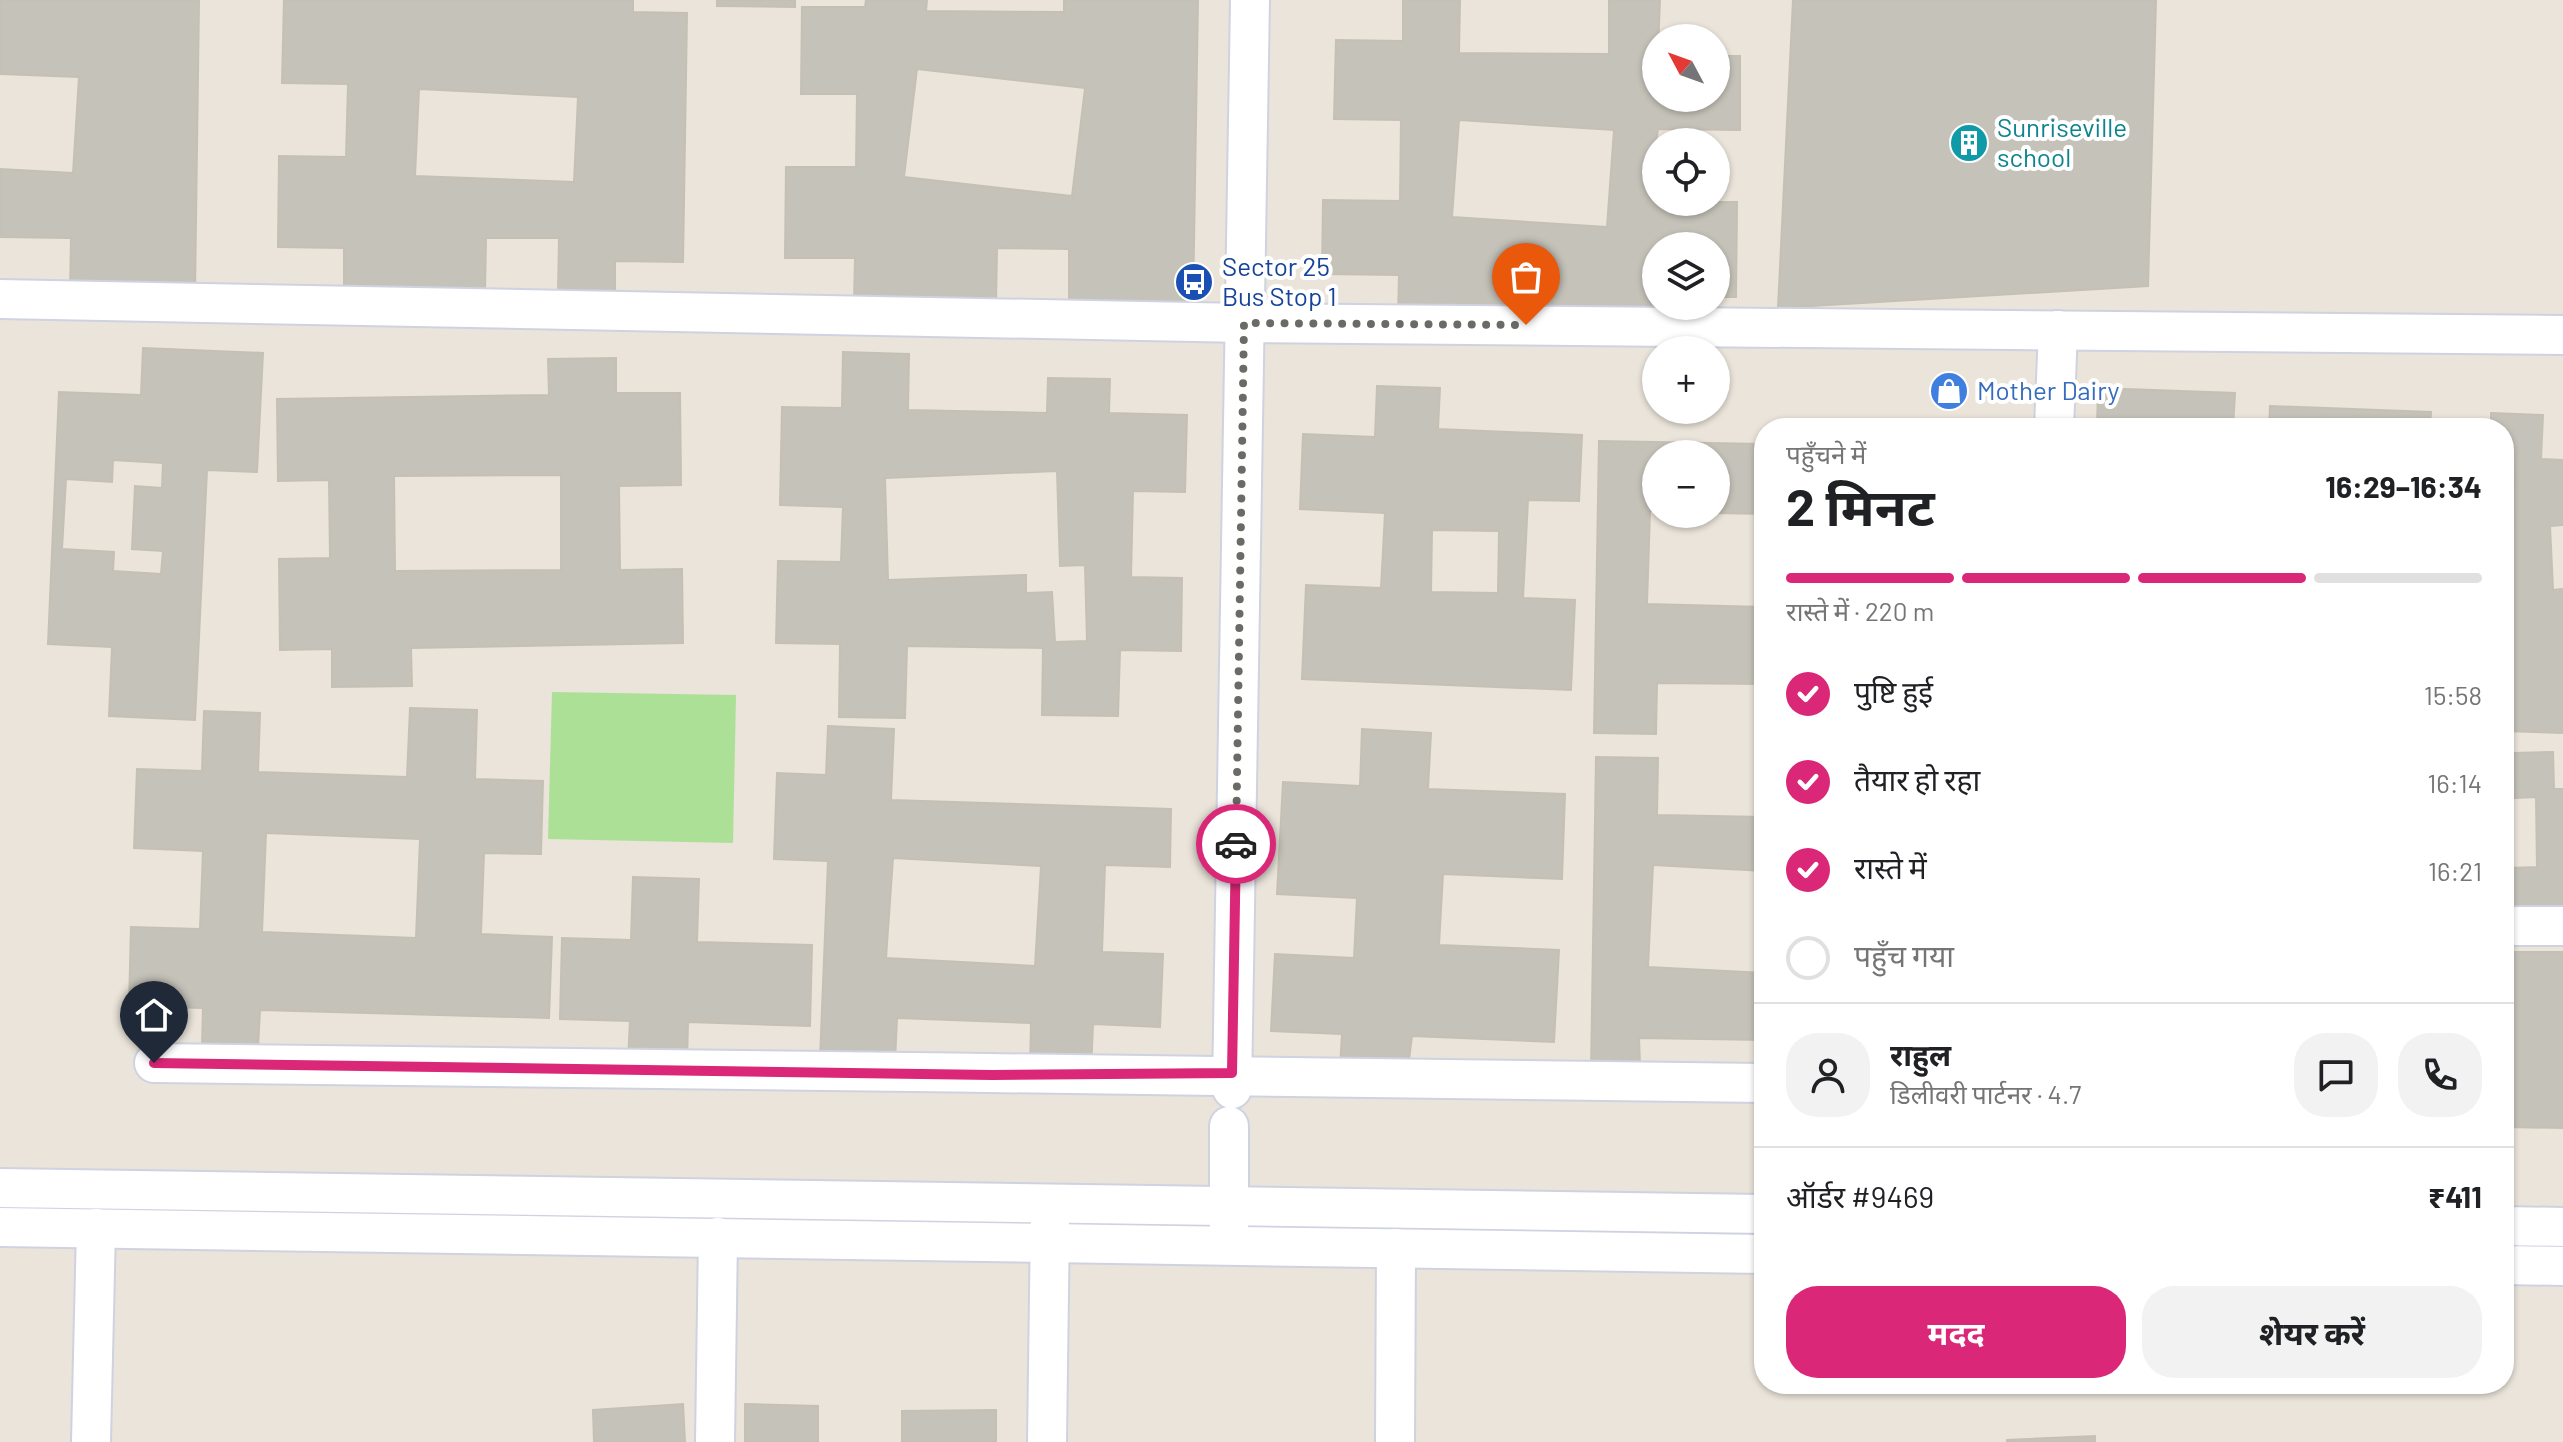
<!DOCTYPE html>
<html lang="hi">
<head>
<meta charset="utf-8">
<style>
	:root { --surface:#fff; --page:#f2f2f2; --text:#202124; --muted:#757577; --line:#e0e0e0; --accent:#db2777 }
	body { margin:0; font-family:Barlow,"Noto Sans Devanagari",sans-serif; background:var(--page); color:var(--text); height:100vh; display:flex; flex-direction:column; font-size:30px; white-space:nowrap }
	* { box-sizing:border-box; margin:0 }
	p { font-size:26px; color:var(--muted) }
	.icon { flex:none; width:44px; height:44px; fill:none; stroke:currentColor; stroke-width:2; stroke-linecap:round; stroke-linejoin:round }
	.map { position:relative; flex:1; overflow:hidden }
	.side { position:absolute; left:1754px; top:418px; width:760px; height:976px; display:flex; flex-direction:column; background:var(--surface); border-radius:32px; box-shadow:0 2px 6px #0004 }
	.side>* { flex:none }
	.needle { width:52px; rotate:311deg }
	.tools { position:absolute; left:1642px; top:24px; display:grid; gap:16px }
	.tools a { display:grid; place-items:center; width:88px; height:88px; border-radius:50%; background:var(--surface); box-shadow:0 2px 6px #0004; font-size:40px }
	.pin { position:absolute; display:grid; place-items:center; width:68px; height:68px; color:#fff; margin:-82px -34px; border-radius:50% 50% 50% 0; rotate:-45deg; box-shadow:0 0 8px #0007 }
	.pin .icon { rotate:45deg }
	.courier { position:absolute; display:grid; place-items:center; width:80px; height:80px; margin:-40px; border:6px solid #db2777; border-radius:50%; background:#fff; color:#222; box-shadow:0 2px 10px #0007 }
	.headline em { font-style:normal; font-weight:700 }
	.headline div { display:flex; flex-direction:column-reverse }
	.headline { display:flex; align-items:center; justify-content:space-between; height:136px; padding:0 32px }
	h1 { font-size:52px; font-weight:700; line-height:60px }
	.bar { display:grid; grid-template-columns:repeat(4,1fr); gap:12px 8px; align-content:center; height:96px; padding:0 32px }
	.bar i { height:10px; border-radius:6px; background:var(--line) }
	.bar .current { background:var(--accent) }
	.bar p { grid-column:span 4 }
	.line { display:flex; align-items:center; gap:20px; padding:0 32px; border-top:2px solid var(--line) }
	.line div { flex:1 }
	.round { display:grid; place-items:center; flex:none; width:84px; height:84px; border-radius:32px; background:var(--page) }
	ol { padding:0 32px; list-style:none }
	li { display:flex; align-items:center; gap:24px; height:88px }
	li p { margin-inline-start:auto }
	li .icon { padding:8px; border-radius:50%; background:var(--accent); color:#fff; stroke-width:4 }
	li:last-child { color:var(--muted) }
	li i { width:44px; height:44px; border:4px solid var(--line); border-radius:50% }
	.primary-button { display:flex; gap:16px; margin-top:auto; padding:16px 32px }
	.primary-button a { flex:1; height:92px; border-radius:32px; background:var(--accent); color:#fff; font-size:32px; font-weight:700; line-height:92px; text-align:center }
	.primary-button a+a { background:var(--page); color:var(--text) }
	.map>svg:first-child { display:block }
</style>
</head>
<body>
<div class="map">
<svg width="2563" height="1442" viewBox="0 0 2563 1442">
	<rect width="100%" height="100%" fill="#eae4da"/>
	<polygon fill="#ade097" points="552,692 736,695 733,843 548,839"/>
	<g fill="#c5c2b9" stroke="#c6c0b4" stroke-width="2" fill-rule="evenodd">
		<polygon points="0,0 199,0 195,293 70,291 71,238 0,237 0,169 73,173 79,77 0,74"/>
		<path d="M284,0H633V12L687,13L683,262L615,261V293L558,292L559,238H486L485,291L344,290V248L278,247L279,156L346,157L348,84L282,83ZM419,89L578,97L574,182L415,176Z"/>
		<polygon points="717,0 795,0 795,7 717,6"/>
		<path d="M866,0H927L926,11L1064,12V0H1198L1193,304L1069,303V249L997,248L996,302L854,301L855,258H785L786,167H856L857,94H801L802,7H865ZM917,69L1085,88L1072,196L904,177Z"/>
		<path d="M1403,0H1460L1459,53L1609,54V0H1660L1656,98H1716V56H1740V130L1658,129L1656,142V202H1737L1736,297H1716V246H1656V296L1649,317L1398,316L1399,275L1322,274L1323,200L1400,201L1401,120L1334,119L1336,40L1403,41ZM1459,120L1614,130L1607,227L1452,217Z"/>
		<polygon points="1793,0 2156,0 2148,286 1778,308"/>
		<path d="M143,348L263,353L257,472L207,470L195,720L109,716L112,647L48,644L59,392L141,395ZM113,460L163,463L162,488L135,486L132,549L163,551L161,574L113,571L114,552L62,549L66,479L112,482Z"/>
		<path d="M843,352L909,354L908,410L1047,413L1048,378L1110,379L1109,413L1187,415L1185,492L1133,491L1131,577L1182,578L1181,651L1120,650L1118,716L1042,715L1043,648L907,646L905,718L839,717L840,644L776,643L778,561L841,562L843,507L780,505L782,407L842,408ZM1057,471L1060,566L1085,565L1087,641L1055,642L1052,592L1026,593V575L888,580L885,478Z"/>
		<path d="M616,358V393H680L681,485L619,486L620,570L682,569L683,643L411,648L412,686L332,687V649L280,650L279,559L330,558L329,480L278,481L277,399L549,395L548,359ZM561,475V570L395,571L394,476Z"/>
		<path d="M1377,386L1440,388L1438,429L1582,435L1579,501L1528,500L1523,598L1575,600L1571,690L1302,679L1306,585L1381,588L1385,513L1300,509L1303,434L1375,437ZM1432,530L1499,531L1498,593L1431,592Z"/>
		<polygon points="2098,388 2235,393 2233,428 2097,428"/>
		<polygon points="2270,406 2431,412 2430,428 2350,428 2350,420 2295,419 2295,428 2269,428"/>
		<polygon points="2491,413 2543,415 2541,459 2563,460 2563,525 2550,526 2553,590 2563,589 2563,733 2504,731 2504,523 2513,523 2515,468 2504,468 2504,428 2491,428"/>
		<polygon points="1599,441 1764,444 1764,514 1716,513 1716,454 1656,454 1656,511 1650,511 1647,604 1764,607 1764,684 1657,683 1656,734 1594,733"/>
		<path d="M410,708L477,710L475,779L543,781L541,854L484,853L481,934L552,937L549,1018L260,1010L258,1048L202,1047L203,1008L129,1006L131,927L200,929L203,851L134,848L137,769L202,771L204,711L260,713L258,772L407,777ZM266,833L420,839L416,938L262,932Z"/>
		<path d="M828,726L894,729L891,800L1171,809L1170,867L1105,865L1102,952L1163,954L1160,1027L1093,1024L1091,1072L1030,1069L1031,1023L897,1018L895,1062L820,1059L828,861L774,859L777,773L826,775ZM893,858L1041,866L1035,966L886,958Z"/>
		<polygon points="1362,729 1431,733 1428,789 1565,794 1562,879 1443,874 1439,945 1559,950 1554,1042 1412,1036 1408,1068 1340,1067 1342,1034 1271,1031 1275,954 1354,958 1357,898 1277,894 1283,782 1360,786"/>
		<polygon points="2553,752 2554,789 2563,789 2563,909 2511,910 2511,868 2537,867 2536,797 2515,798 2514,753"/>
		<polygon points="1596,757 1658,758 1657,815 1764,817 1764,871 1653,865 1648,967 1764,973 1764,1040 1639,1038 1640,1065 1591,1071"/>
		<polygon points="2504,783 2509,783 2511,851 2504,851"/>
		<polygon points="633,877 699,879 697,942 812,945 810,1026 688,1022 687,1063 628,1061 630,1021 560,1019 562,938 631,940"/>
		<polygon points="2506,952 2563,952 2563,1128 2505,1127"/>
		<polygon points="683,1404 685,1442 594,1442 593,1410"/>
		<polygon points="745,1404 818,1406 818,1442 745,1442"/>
		<polygon points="996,1410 996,1442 902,1442 902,1411"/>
		<polygon points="2095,1436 2095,1442 2007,1442 2007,1440"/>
	</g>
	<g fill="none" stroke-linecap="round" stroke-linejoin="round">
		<defs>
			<g id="minor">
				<polyline points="0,299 1244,323 2563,335"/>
				<polyline points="2054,428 2058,330"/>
				<polyline points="2504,926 2563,926"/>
				<path d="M154,1063C691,1072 1227,1073 1764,1083"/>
				<polyline points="1232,1089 1250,0"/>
				<polyline points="0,1188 1764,1214"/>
				<polyline points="2504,1226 2563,1227"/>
				<polyline points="0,1227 1764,1254"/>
				<polyline points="1229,1231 1229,1126"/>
				<polyline points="2504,1265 2563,1266"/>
				<polyline points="91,1442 96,1228"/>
				<polyline points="715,1442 718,1237"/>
				<polyline points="1047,1442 1050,1219"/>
				<polyline points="1395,1442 1396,1248"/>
			</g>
		</defs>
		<use href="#minor" stroke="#cfd2e1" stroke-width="42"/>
		<use href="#minor" stroke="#fff" stroke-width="38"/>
	</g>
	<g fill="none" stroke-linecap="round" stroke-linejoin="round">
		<polyline stroke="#6c6a66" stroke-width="8" stroke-dasharray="0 14.4" points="1236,844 1244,323 1526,325"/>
		<polyline stroke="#db2777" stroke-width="10" points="154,1063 992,1075 1232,1073 1236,844"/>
	</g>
	<defs>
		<symbol id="building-disc" viewBox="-11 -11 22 22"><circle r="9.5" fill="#0f9aa8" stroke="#fff"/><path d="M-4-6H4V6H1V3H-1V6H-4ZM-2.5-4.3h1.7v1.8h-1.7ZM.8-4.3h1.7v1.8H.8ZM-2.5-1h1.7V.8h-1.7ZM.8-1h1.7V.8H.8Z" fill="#fff"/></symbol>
		<symbol id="bus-disc" viewBox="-11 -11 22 22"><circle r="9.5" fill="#1a4fb4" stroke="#fff"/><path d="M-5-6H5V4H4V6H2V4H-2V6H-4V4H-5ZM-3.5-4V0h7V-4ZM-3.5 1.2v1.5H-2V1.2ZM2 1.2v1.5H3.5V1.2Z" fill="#fff"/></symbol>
		<symbol id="shop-disc" viewBox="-11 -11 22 22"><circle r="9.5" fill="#3f7fe0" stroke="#fff"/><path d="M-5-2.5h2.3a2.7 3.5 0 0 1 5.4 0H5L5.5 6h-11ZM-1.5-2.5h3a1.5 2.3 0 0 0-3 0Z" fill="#fff"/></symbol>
	</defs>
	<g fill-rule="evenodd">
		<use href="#building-disc" x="1947" y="121" width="44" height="44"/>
		<use href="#bus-disc" x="1172" y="260" width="44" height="44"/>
		<use href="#shop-disc" x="1927" y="369" width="44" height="44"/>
	</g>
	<g text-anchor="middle" stroke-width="8" stroke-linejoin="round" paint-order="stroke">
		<g font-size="26" fill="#0d838f" stroke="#fff" text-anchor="start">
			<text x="1997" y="137">Sunriseville<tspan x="1997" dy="30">school</tspan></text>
		</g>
		<g font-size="26" fill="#164399" stroke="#fff" text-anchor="start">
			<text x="1222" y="276">Sector 25<tspan x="1222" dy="30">Bus Stop 1</tspan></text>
		</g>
		<g font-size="26" fill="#366cbe" stroke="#fff" text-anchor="start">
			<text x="1977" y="400">Mother Dairy</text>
		</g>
	</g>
</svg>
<div class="tools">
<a><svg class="needle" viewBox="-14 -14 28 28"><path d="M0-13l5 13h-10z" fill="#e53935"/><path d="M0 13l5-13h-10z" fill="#757577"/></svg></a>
<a><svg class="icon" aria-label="locate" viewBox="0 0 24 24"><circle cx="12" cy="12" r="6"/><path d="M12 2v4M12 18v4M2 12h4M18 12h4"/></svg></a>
<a><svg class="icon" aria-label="layers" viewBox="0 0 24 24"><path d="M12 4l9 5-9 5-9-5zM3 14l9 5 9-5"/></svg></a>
<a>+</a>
<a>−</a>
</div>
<div class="pin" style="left:1526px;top:325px;background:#ea580c"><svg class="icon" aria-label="bag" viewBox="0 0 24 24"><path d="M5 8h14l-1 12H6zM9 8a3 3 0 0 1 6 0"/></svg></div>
<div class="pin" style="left:154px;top:1063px;background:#1f2937"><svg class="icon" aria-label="home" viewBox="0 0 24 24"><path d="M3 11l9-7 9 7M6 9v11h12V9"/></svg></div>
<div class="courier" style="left:1236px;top:844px"><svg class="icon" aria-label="car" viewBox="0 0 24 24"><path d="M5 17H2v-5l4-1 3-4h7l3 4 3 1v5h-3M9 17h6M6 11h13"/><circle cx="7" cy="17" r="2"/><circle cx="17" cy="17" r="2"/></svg></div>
<section class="side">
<div class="headline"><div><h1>2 मिनट</h1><p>पहुँचने में</p></div><em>16:29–16:34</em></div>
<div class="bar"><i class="current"></i><i class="current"></i><i class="current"></i><i></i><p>रास्ते में · 220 m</p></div>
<ol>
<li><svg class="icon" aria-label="check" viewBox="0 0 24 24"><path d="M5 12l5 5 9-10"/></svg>पुष्टि हुई<p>15:58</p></li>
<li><svg class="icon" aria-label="check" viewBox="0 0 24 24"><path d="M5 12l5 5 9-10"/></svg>तैयार हो रहा<p>16:14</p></li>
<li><svg class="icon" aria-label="check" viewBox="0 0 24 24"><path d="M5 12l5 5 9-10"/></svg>रास्ते में<p>16:21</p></li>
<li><i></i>पहुँच गया</li>
</ol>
<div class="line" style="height:144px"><a class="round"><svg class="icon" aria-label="person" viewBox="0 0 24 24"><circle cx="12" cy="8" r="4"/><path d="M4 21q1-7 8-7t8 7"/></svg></a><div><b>राहुल</b><p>डिलीवरी पार्टनर · 4.7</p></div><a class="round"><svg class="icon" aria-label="chat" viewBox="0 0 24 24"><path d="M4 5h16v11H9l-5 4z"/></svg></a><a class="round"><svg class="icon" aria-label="phone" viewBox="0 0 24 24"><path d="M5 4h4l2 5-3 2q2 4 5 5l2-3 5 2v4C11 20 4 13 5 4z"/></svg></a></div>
<div class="line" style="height:104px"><div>ऑर्डर #9469</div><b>₹411</b></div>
<div class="primary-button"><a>मदद</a><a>शेयर करें</a></div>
</section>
</div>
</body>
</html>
